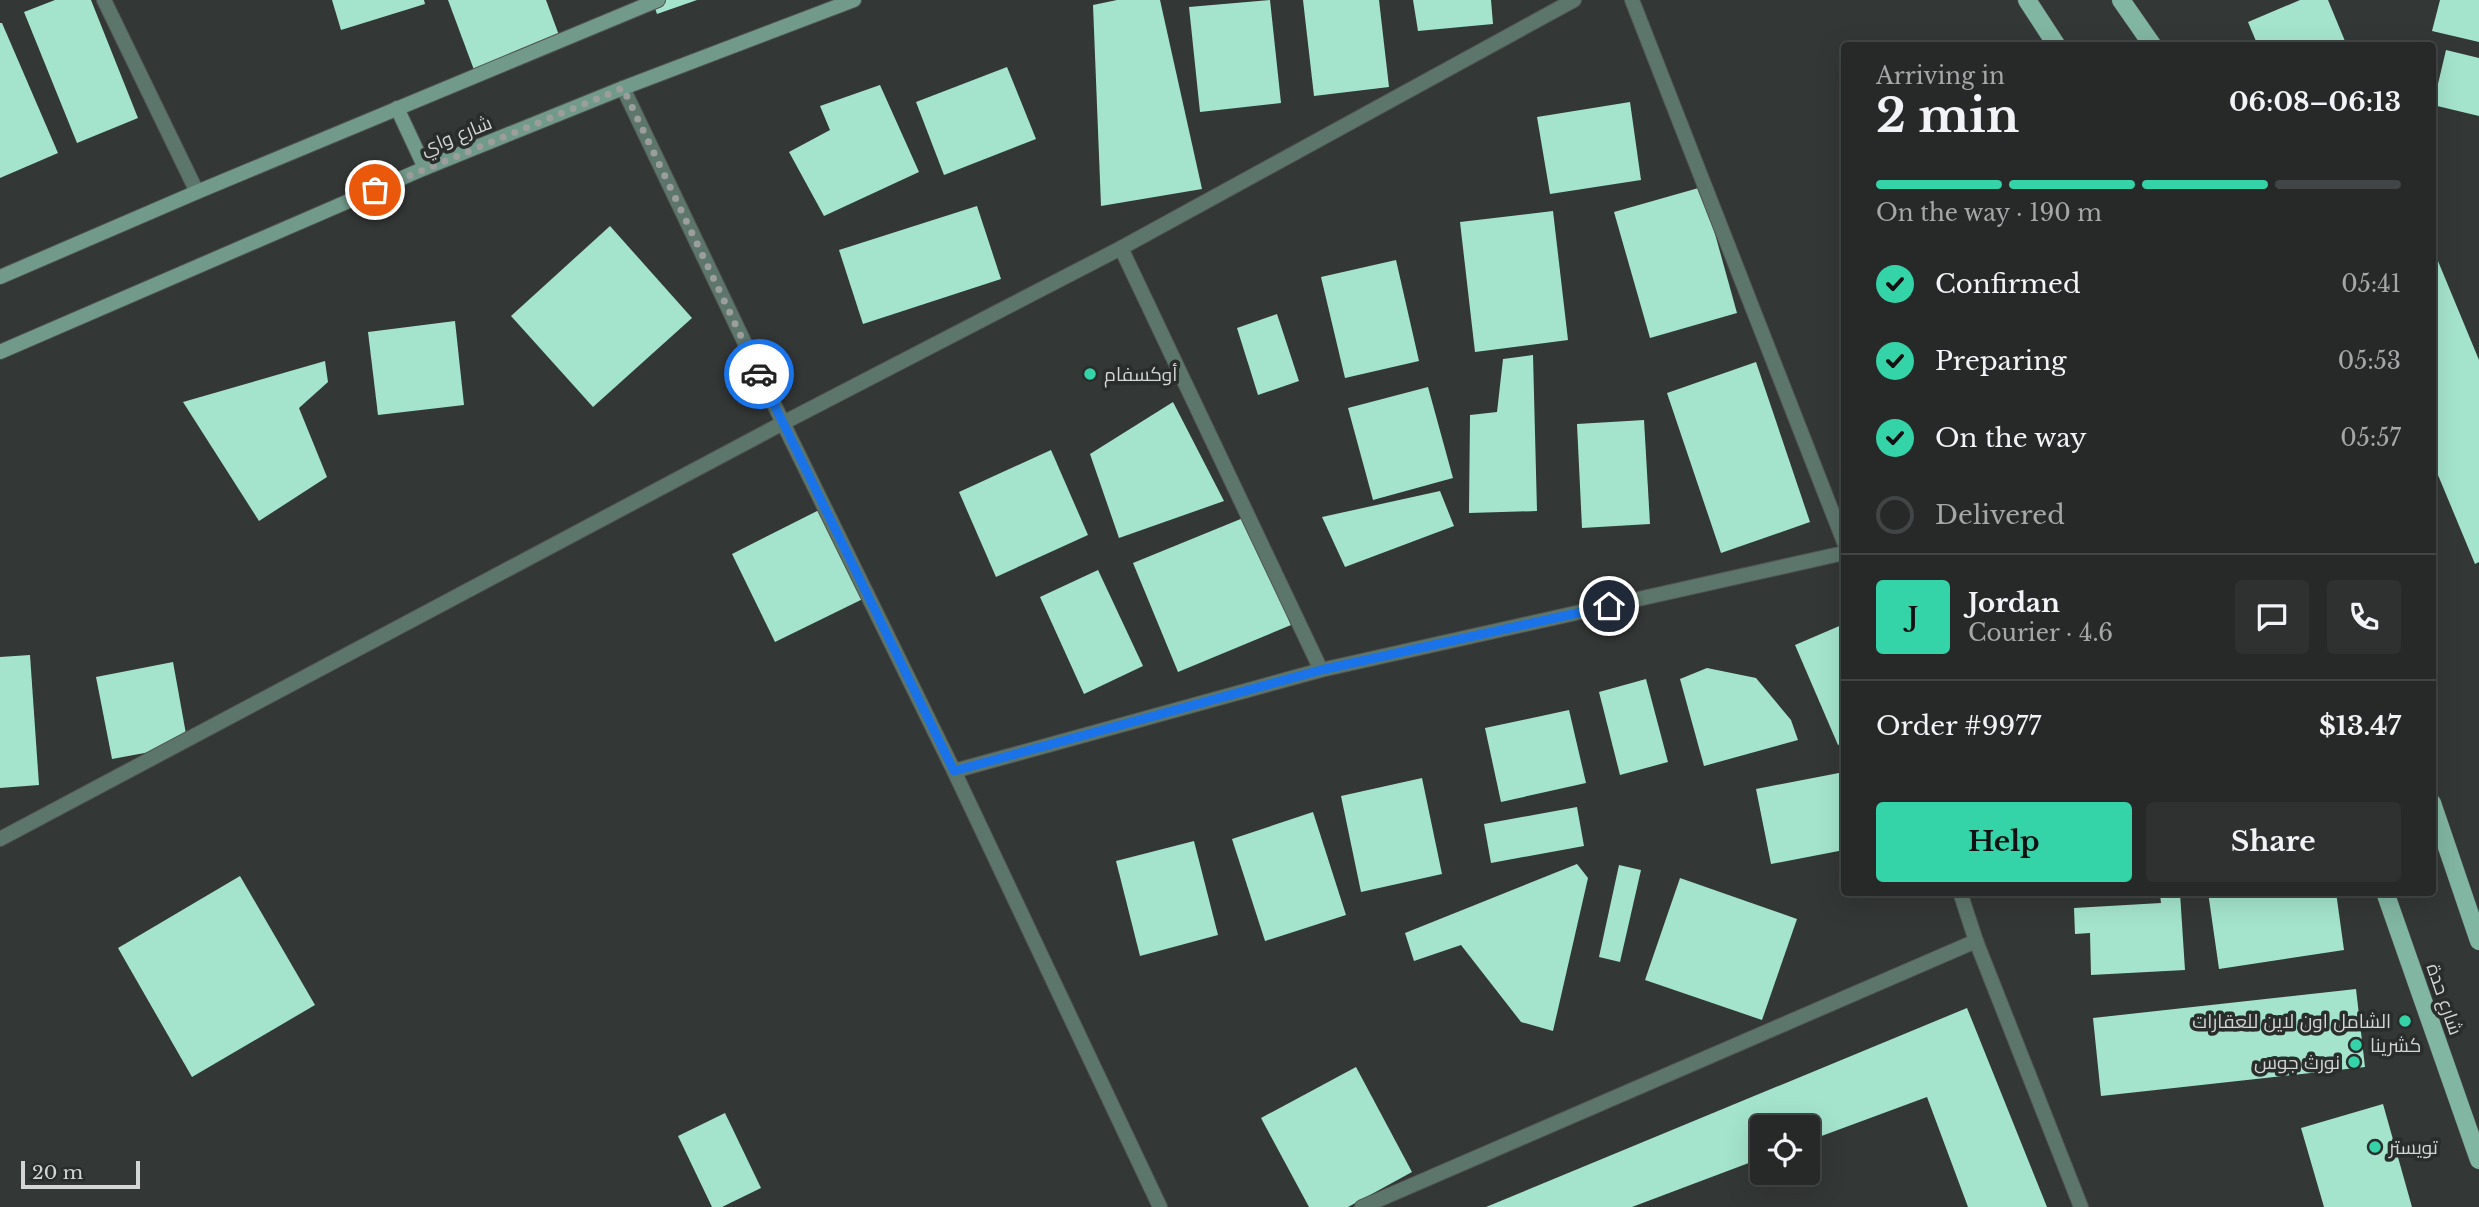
<!DOCTYPE html>
<html lang="en">
<head>
<meta charset="utf-8">
<style>
	:root { --surface:#262928; --page:#2e3130; --text:#f1f3f6; --muted:#a4a6a8; --line:#424545; --accent:#34d4a8 }
	body { margin:0; font-family:"Libre Baskerville",Cairo,serif; background:var(--page); color:var(--text); height:100vh; display:flex; flex-direction:column; font-size:26px; white-space:nowrap }
	* { box-sizing:border-box; margin:0 }
	p { font-size:23px; color:var(--muted) }
	.icon { flex:none; width:38px; height:38px; fill:none; stroke:currentColor; stroke-width:2; stroke-linecap:round; stroke-linejoin:round }
	.map { position:relative; flex:1; overflow:hidden }
	.details { position:absolute; left:1841px; top:42px; width:595px; height:854px; display:flex; flex-direction:column; background:var(--surface); border-radius:7px; box-shadow:0 7px 28px #0002,0 0 0 2px var(--line) }
	.details>* { flex:none }
	.controls { position:absolute; left:1750px; top:1115px; display:grid; gap:14px }
	.controls a { display:grid; place-items:center; width:70px; height:70px; border-radius:7px; background:var(--surface); box-shadow:0 7px 28px #0002,0 0 0 2px var(--line); font-size:35px }
	.scale { position:absolute; left:21px; bottom:18px; width:119px; box-sizing:border-box; padding-left:7px; border:4px solid #d3d6d5; border-top:0; font-size:19px; line-height:24px; white-space:nowrap; color:#d3d6d5; -webkit-text-stroke:5px #292d2b; paint-order:stroke }
	.pin { position:absolute; display:grid; place-items:center; width:60px; height:60px; color:#fff; margin:-30px; border:4px solid #fff; border-radius:50%; box-shadow:0 2px 7px #0007 }
	.courier { position:absolute; display:grid; place-items:center; width:70px; height:70px; margin:-35px; border:5px solid #1a73e8; border-radius:50%; background:#fff; color:#222; box-shadow:0 2px 9px #0007 }
	.summary em { font-style:normal; font-weight:800 }
	.summary div { display:flex; flex-direction:column-reverse }
	.summary { display:flex; align-items:center; justify-content:space-between; height:119px; padding:0 35px }
	h1 { font-size:46px; font-weight:800; line-height:52px }
	.bar { display:grid; grid-template-columns:repeat(4,1fr); gap:10px 7px; align-content:center; height:84px; padding:0 35px }
	.bar i { height:9px; border-radius:5px; background:var(--line) }
	.bar .selected { background:var(--accent) }
	.bar p { grid-column:span 4 }
	.line { display:flex; align-items:center; gap:18px; padding:0 35px; border-top:2px solid var(--line) }
	.line div { flex:1 }
	.round { display:grid; place-items:center; flex:none; width:74px; height:74px; border-radius:7px; background:var(--page) }
	ol { padding:0 35px; list-style:none }
	li { display:flex; align-items:center; gap:21px; height:77px }
	li p { margin-inline-start:auto }
	li .icon { padding:7px; border-radius:50%; background:var(--accent); color:#111; stroke-width:4 }
	li:last-child { color:var(--muted) }
	li i { width:38px; height:38px; border:4px solid var(--line); border-radius:50% }
	.action { display:flex; gap:14px; margin-top:auto; padding:14px 35px }
	.action a { flex:1; height:80px; border-radius:7px; background:var(--accent); color:#111; font-size:28px; font-weight:800; line-height:80px; text-align:center }
	.action a+a { background:var(--page); color:var(--text) }
	.map>svg:first-child { display:block }
</style>
</head>
<body>
<div class="map">
<svg width="2479" height="1207" viewBox="0 0 2479 1207">
	<rect width="100%" height="100%" fill="#333735"/>
	<g fill="#a4e4cc">
		<polygon points="55,0 91,0 138,118 77,143 24,12"/>
		<polygon points="332,0 424,0 425,4 341,30"/>
		<polygon points="448,0 546,0 563,46 477,78"/>
		<polygon points="652,0 697,0 657,14"/>
		<polygon points="1117,0 1160,0 1202,189 1101,206 1093,5"/>
		<polygon points="1270,0 1281,103 1200,112 1189,7"/>
		<polygon points="1303,0 1379,0 1389,87 1314,96"/>
		<polygon points="1413,0 1491,0 1493,24 1418,31"/>
		<polygon points="2300,0 2328,0 2347,46 2258,46 2248,22"/>
		<polygon points="2440,0 2479,0 2479,42 2432,31"/>
		<polygon points="0,23 2,23 58,153 0,178"/>
		<polygon points="2446,50 2479,58 2479,116 2433,105"/>
		<polygon points="1007,67 1036,139 944,175 916,102"/>
		<polygon points="880,85 919,172 824,216 789,152 830,130 820,106"/>
		<polygon points="1630,102 1641,180 1550,194 1537,117"/>
		<polygon points="1702,187 1737,313 1650,338 1614,212"/>
		<polygon points="977,206 1001,279 863,324 839,250"/>
		<polygon points="1553,211 1568,340 1475,352 1460,222"/>
		<polygon points="610,226 692,318 593,407 511,316"/>
		<polygon points="2433,249 2479,360 2479,562 2475,564 2433,463"/>
		<polygon points="1396,260 1419,361 1345,378 1321,277"/>
		<polygon points="1277,314 1299,381 1258,395 1237,328"/>
		<polygon points="455,321 464,405 378,415 368,332"/>
		<polygon points="1533,355 1537,511 1469,513 1470,415 1497,412 1503,359"/>
		<polygon points="325,361 328,382 299,408 327,477 259,521 183,402"/>
		<polygon points="1756,362 1810,522 1721,553 1667,393"/>
		<polygon points="1428,387 1453,478 1373,500 1348,408"/>
		<polygon points="1173,402 1224,501 1119,538 1090,454"/>
		<polygon points="1644,420 1650,524 1582,528 1577,424"/>
		<polygon points="1051,450 1088,535 996,577 959,492"/>
		<polygon points="1440,491 1454,526 1345,567 1322,517"/>
		<polygon points="829,505 873,594 775,642 732,554"/>
		<polygon points="1248,516 1291,625 1178,672 1133,563"/>
		<polygon points="1098,570 1143,666 1084,694 1040,597"/>
		<polygon points="1844,624 1844,742 1838,745 1795,645"/>
		<polygon points="30,655 39,785 0,788 0,657"/>
		<polygon points="173,662 188,745 112,759 96,677"/>
		<polygon points="1707,668 1756,678 1791,720 1798,740 1704,766 1680,679"/>
		<polygon points="1646,679 1668,762 1620,775 1599,692"/>
		<polygon points="1569,710 1586,783 1501,802 1485,728"/>
		<polygon points="1844,772 1844,850 1771,864 1756,789"/>
		<polygon points="1422,778 1442,874 1361,892 1341,796"/>
		<polygon points="1577,807 1584,846 1491,863 1484,824"/>
		<polygon points="1313,812 1346,915 1265,941 1232,839"/>
		<polygon points="1194,841 1218,935 1140,956 1116,861"/>
		<polygon points="1577,864 1588,878 1553,1031 1521,1022 1461,945 1414,961 1405,933"/>
		<polygon points="1619,865 1641,870 1620,962 1599,957"/>
		<polygon points="240,876 315,1005 192,1077 118,948"/>
		<polygon points="1680,878 1797,919 1762,1020 1645,980"/>
		<polygon points="2208,892 2336,892 2344,950 2219,969"/>
		<polygon points="2180,893 2185,970 2091,975 2090,933 2075,934 2074,908 2161,903 2160,894"/>
		<polygon points="2356,989 2365,1067 2101,1096 2093,1018"/>
		<polygon points="1967,1008 2047,1207 1968,1207 1927,1097 1808,1141 1808,1127 1762,1127 1762,1158 1632,1207 1486,1207"/>
		<polygon points="1356,1067 1412,1172 1348,1207 1309,1207 1261,1118"/>
		<polygon points="2383,1104 2412,1207 2324,1207 2301,1128"/>
		<polygon points="725,1113 761,1188 722,1207 712,1207 678,1136"/>
	</g>
	<g fill="none" stroke-linecap="round" stroke-linejoin="round">
		<defs>
			<g id="street">
				<polyline points="104,0 197,192"/>
				<polyline points="1632,0 1844,542"/>
				<polyline points="623,88 783,423 954,771 1160,1207"/>
				<polyline points="1121,248 1321,670"/>
				<polyline points="954,771 1321,670 1844,553"/>
				<polyline points="0,839 783,423 1121,248 1574,0"/>
				<polyline points="1960,892 1976,941 2081,1207"/>
				<polyline points="1362,1207 1976,941"/>
			</g>
			<g id="secondary">
				<polyline points="397,108 425,168"/>
				<polyline points="0,277 197,192 658,0"/>
				<polyline points="0,352 425,168 623,88 854,0"/>
			</g>
			<g id="primary">
				<polyline points="2027,0 2057,46"/>
				<polyline points="2121,0 2153,46"/>
				<polyline points="2432,803 2479,941"/>
				<polyline points="2385,892 2479,1160"/>
			</g>
		</defs>
		<use href="#street" stroke="#505452" stroke-width="16"/>
		<use href="#secondary" stroke="#505452" stroke-width="16"/>
		<use href="#primary" stroke="#505452" stroke-width="19"/>
		<use href="#street" stroke="#5d766c" stroke-width="14"/>
		<use href="#secondary" stroke="#729a8b" stroke-width="14"/>
		<use href="#primary" stroke="#81b6a2" stroke-width="18"/>
	</g>
	<g fill="none" stroke-linecap="round" stroke-linejoin="round">
		<polyline stroke="#9b9e9d" stroke-width="7" stroke-dasharray="0 12.6" points="375,190 623,88 759,374"/>
		<polyline stroke="#1a73e8" stroke-width="9" points="759,374 954,771 1321,670 1609,606"/>
	</g>
	<g fill="#34d4a8" stroke="#292d2b" stroke-width="2.5">
		<circle cx="1090" cy="374" r="7"/>
		<circle cx="2405" cy="1021" r="7"/>
		<circle cx="2356" cy="1045" r="7"/>
		<circle cx="2354" cy="1062" r="7"/>
		<circle cx="2375" cy="1147" r="7"/>
	</g>
	<g text-anchor="middle" stroke-width="7" stroke-linejoin="round" paint-order="stroke">
		<g font-size="19" fill="#d3d6d5" stroke="#292d2b">
			<text transform="translate(456 135) rotate(-22)" y="7">شارع واي</text>
			<text transform="translate(2445 999) rotate(71)" y="7">شارع حدة</text>
		</g>
		<g font-size="19" fill="#d3d6d5" stroke="#292d2b" text-anchor="start">
			<text x="1104" y="381">أوكسفام</text>
			<text x="2391" y="1028" text-anchor="end">الشامل اون لاين للعقارات</text>
			<text x="2370" y="1052">كشرينا</text>
			<text x="2340" y="1069" text-anchor="end">نورث جوس</text>
			<text x="2389" y="1154">تويستر</text>
		</g>
	</g>
</svg>
<div class="controls">
<a><svg class="icon" aria-label="locate" viewBox="0 0 24 24"><circle cx="12" cy="12" r="6"/><path d="M12 2v4M12 18v4M2 12h4M18 12h4"/></svg></a>
</div>
<div class="scale">20 m</div>
<div class="pin" style="left:375px;top:190px;background:#ea580c"><svg class="icon" aria-label="bag" viewBox="0 0 24 24"><path d="M5 8h14l-1 12H6zM9 8a3 3 0 0 1 6 0"/></svg></div>
<div class="pin" style="left:1609px;top:606px;background:#1f2937"><svg class="icon" aria-label="home" viewBox="0 0 24 24"><path d="M3 11l9-7 9 7M6 9v11h12V9"/></svg></div>
<div class="courier" style="left:759px;top:374px"><svg class="icon" aria-label="car" viewBox="0 0 24 24"><path d="M5 17H2v-5l4-1 3-4h7l3 4 3 1v5h-3M9 17h6M6 11h13"/><circle cx="7" cy="17" r="2"/><circle cx="17" cy="17" r="2"/></svg></div>
<section class="details">
<div class="summary"><div><h1>2 min</h1><p>Arriving in</p></div><em>06:08–06:13</em></div>
<div class="bar"><i class="selected"></i><i class="selected"></i><i class="selected"></i><i></i><p>On the way · 190 m</p></div>
<ol>
<li><svg class="icon" aria-label="check" viewBox="0 0 24 24"><path d="M5 12l5 5 9-10"/></svg>Confirmed<p>05:41</p></li>
<li><svg class="icon" aria-label="check" viewBox="0 0 24 24"><path d="M5 12l5 5 9-10"/></svg>Preparing<p>05:53</p></li>
<li><svg class="icon" aria-label="check" viewBox="0 0 24 24"><path d="M5 12l5 5 9-10"/></svg>On the way<p>05:57</p></li>
<li><i></i>Delivered</li>
</ol>
<div class="line" style="height:126px"><b class="round" style="background:var(--accent);color:#111">J</b><div><b>Jordan</b><p>Courier · 4.6</p></div><a class="round"><svg class="icon" aria-label="chat" viewBox="0 0 24 24"><path d="M4 5h16v11H9l-5 4z"/></svg></a><a class="round"><svg class="icon" aria-label="phone" viewBox="0 0 24 24"><path d="M5 4h4l2 5-3 2q2 4 5 5l2-3 5 2v4C11 20 4 13 5 4z"/></svg></a></div>
<div class="line" style="height:91px"><div>Order #9977</div><b>$13.47</b></div>
<div class="action"><a>Help</a><a>Share</a></div>
</section>
</div>
</body>
</html>
